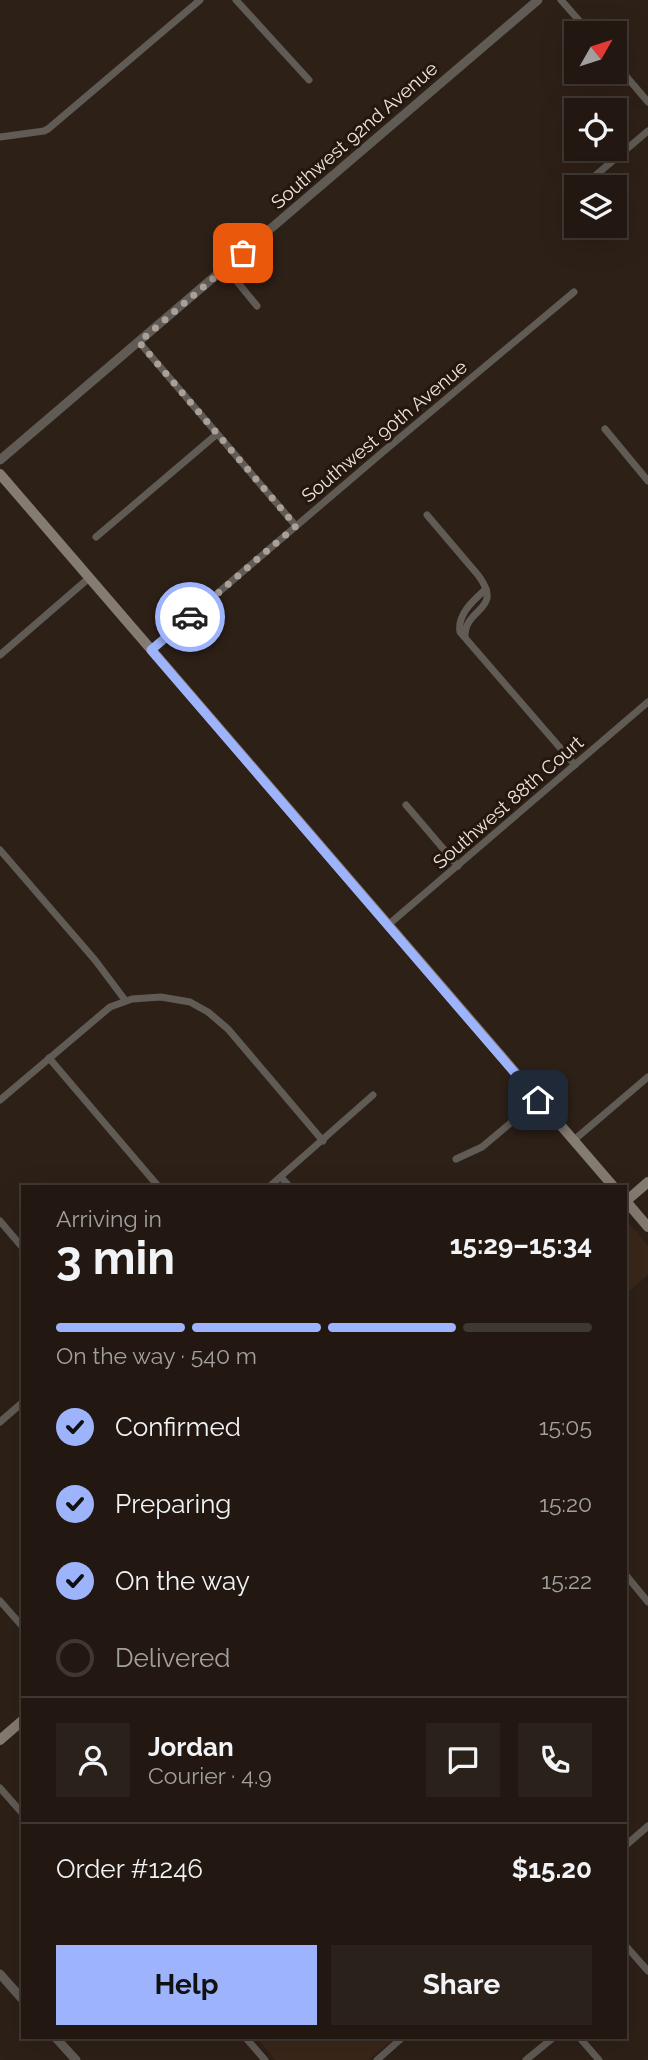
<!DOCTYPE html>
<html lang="en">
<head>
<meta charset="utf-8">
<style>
	:root { --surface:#221811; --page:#2a211a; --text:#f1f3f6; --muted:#a2a09f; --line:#3f3731; --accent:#9db4fd }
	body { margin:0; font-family:Raleway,sans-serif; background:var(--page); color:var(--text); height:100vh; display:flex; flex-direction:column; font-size:26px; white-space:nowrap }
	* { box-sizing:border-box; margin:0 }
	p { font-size:23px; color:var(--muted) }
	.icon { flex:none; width:38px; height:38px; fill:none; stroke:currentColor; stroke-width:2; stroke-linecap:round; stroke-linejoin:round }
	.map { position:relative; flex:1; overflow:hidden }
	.drawer { position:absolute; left:21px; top:1185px; width:606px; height:854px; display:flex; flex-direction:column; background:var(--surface); border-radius:0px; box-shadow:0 7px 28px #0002,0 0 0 2px var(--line) }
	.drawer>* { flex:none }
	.needle { width:46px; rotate:51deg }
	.fabs { position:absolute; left:564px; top:21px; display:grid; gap:14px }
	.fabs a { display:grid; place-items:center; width:63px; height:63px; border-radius:0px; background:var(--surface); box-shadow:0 7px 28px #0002,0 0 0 2px var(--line); font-size:35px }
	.pin { position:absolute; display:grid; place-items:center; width:60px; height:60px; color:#fff; margin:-30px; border-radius:14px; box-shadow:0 4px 10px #0006 }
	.courier { position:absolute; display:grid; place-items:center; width:70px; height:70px; margin:-35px; border:5px solid #9db4fd; border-radius:50%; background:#fff; color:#222; box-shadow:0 2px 9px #0007 }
	.headline em { font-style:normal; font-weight:700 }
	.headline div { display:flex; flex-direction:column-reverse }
	.headline { display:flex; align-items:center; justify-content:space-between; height:119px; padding:0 35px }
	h1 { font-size:46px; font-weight:700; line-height:52px }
	.bar { display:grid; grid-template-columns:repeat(4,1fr); gap:10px 7px; align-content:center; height:84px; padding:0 35px }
	.bar i { height:9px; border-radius:5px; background:var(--line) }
	.bar .on { background:var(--accent) }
	.bar p { grid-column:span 4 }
	.line { display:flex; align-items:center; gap:18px; padding:0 35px; border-top:2px solid var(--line) }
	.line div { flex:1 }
	.round { display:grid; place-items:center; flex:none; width:74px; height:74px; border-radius:0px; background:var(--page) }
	ol { padding:0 35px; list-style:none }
	li { display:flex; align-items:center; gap:21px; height:77px }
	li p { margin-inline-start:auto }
	li .icon { padding:7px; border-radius:50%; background:var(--accent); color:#111; stroke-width:4 }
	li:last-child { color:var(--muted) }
	li i { width:38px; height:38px; border:4px solid var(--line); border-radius:50% }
	.action { display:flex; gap:14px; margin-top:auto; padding:14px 35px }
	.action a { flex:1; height:80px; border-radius:0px; background:var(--accent); color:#111; font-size:28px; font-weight:700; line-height:80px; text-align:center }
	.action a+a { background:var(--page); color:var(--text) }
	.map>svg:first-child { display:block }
</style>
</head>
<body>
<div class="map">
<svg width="648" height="2060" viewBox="0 0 648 2060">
	<rect width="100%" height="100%" fill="#2d2017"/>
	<g fill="#392719">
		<polygon points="625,1223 629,1223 648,1246 648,1275 625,1295"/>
		<polygon points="256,2037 396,2037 369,2060 275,2060"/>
	</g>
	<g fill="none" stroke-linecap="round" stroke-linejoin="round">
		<g stroke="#615b56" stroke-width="7">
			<polyline points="236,0 309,80"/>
			<polyline points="561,0 590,33"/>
			<polyline points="614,62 648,102"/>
			<polyline points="0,137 44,131 48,129 200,0"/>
			<polyline points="596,175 648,131"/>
			<polyline points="226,268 257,306"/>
			<polyline points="139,342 296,526"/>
			<polyline points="605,429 648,481"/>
			<path d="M427,515L478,575C505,611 464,607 465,637"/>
			<polyline points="96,537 217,434"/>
			<path d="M486,589C474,600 457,614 460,632L575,765"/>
			<polyline points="151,650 384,451 574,292"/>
			<polyline points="0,655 89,578"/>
			<polyline points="406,805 458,866"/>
			<polyline points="0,850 95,960 125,1000"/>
			<polyline points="388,925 648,702"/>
			<polyline points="49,1058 158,1186"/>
			<polyline points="0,1100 110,1007 132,999 161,997 190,1002 208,1012 228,1029 323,1141"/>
			<polyline points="574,1140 648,1077"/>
			<polyline points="456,1159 482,1147 538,1100"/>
			<polyline points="281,1177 289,1186"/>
			<polyline points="270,1186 373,1095"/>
			<polyline points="0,1221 23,1248"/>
			<polyline points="0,1422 23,1402"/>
			<polyline points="625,1574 648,1602"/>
			<polyline points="0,1601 23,1627"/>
			<polyline points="0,1788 23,1814"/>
			<polyline points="625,1846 648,1826"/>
			<polyline points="625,1945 648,1971"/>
			<polyline points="245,2037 265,2060"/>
			<polyline points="579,2037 599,2060"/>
			<polyline points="377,2060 403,2037"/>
			<polyline points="526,2060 554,2037"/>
		</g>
		<g stroke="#615b56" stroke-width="9">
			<polyline points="0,460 538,0"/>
			<polyline points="0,1974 23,2000"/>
			<polyline points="55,2037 76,2060"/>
		</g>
		<g stroke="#847b72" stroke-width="10">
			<polyline points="0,474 613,1186"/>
			<polyline points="625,1200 648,1227"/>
			<polyline points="625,1202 648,1182"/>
			<polyline points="0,1740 23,1720"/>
		</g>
	</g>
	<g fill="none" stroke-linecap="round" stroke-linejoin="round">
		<polyline stroke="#aaa099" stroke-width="7" stroke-dasharray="0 12.6" points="190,617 296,526 139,342 243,253"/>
		<polyline stroke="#9db4fd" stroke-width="9" points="190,617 151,650 538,1100"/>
	</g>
	<g text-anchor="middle" stroke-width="6" stroke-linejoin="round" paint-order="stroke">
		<g font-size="19" fill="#eee5df" stroke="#23170e">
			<text transform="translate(354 135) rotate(-41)" y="7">Southwest 92nd Avenue</text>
			<text transform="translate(384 431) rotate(-40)" y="7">Southwest 90th Avenue</text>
			<text transform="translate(508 802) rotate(-41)" y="7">Southwest 88th Court</text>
		</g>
	</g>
</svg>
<div class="fabs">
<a><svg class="needle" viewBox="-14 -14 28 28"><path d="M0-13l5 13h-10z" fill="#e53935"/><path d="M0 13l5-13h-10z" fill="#a2a09f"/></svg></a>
<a><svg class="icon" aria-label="locate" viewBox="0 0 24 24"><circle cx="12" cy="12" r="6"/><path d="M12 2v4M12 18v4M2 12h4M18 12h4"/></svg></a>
<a><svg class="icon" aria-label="layers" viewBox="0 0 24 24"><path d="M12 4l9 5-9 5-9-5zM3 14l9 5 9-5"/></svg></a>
</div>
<div class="pin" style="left:243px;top:253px;background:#ea580c"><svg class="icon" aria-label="bag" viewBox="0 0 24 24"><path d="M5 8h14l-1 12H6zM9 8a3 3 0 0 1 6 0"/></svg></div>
<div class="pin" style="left:538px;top:1100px;background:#1f2937"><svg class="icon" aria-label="home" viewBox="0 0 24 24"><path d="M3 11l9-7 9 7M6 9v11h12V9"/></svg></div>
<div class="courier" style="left:190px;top:617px"><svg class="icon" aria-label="car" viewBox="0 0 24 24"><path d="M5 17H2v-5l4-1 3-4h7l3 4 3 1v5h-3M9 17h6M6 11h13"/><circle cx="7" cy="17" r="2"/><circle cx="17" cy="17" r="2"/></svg></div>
<section class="drawer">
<div class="headline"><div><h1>3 min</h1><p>Arriving in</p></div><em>15:29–15:34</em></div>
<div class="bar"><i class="on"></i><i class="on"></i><i class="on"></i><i></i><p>On the way · 540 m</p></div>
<ol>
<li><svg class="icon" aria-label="check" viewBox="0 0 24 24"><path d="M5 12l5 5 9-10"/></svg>Confirmed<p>15:05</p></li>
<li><svg class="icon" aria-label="check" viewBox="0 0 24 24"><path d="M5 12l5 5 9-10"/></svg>Preparing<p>15:20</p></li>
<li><svg class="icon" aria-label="check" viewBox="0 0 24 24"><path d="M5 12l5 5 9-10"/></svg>On the way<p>15:22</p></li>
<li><i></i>Delivered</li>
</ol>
<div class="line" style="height:126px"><a class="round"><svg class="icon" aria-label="person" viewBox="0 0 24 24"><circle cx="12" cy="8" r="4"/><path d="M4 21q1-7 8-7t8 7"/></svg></a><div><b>Jordan</b><p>Courier · 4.9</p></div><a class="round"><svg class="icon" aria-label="chat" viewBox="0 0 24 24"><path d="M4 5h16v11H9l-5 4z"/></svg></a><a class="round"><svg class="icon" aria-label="phone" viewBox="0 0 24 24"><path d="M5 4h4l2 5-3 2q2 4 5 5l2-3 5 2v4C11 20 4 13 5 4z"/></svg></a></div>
<div class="line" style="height:91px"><div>Order #1246</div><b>$15.20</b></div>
<div class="action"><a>Help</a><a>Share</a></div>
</section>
</div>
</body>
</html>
